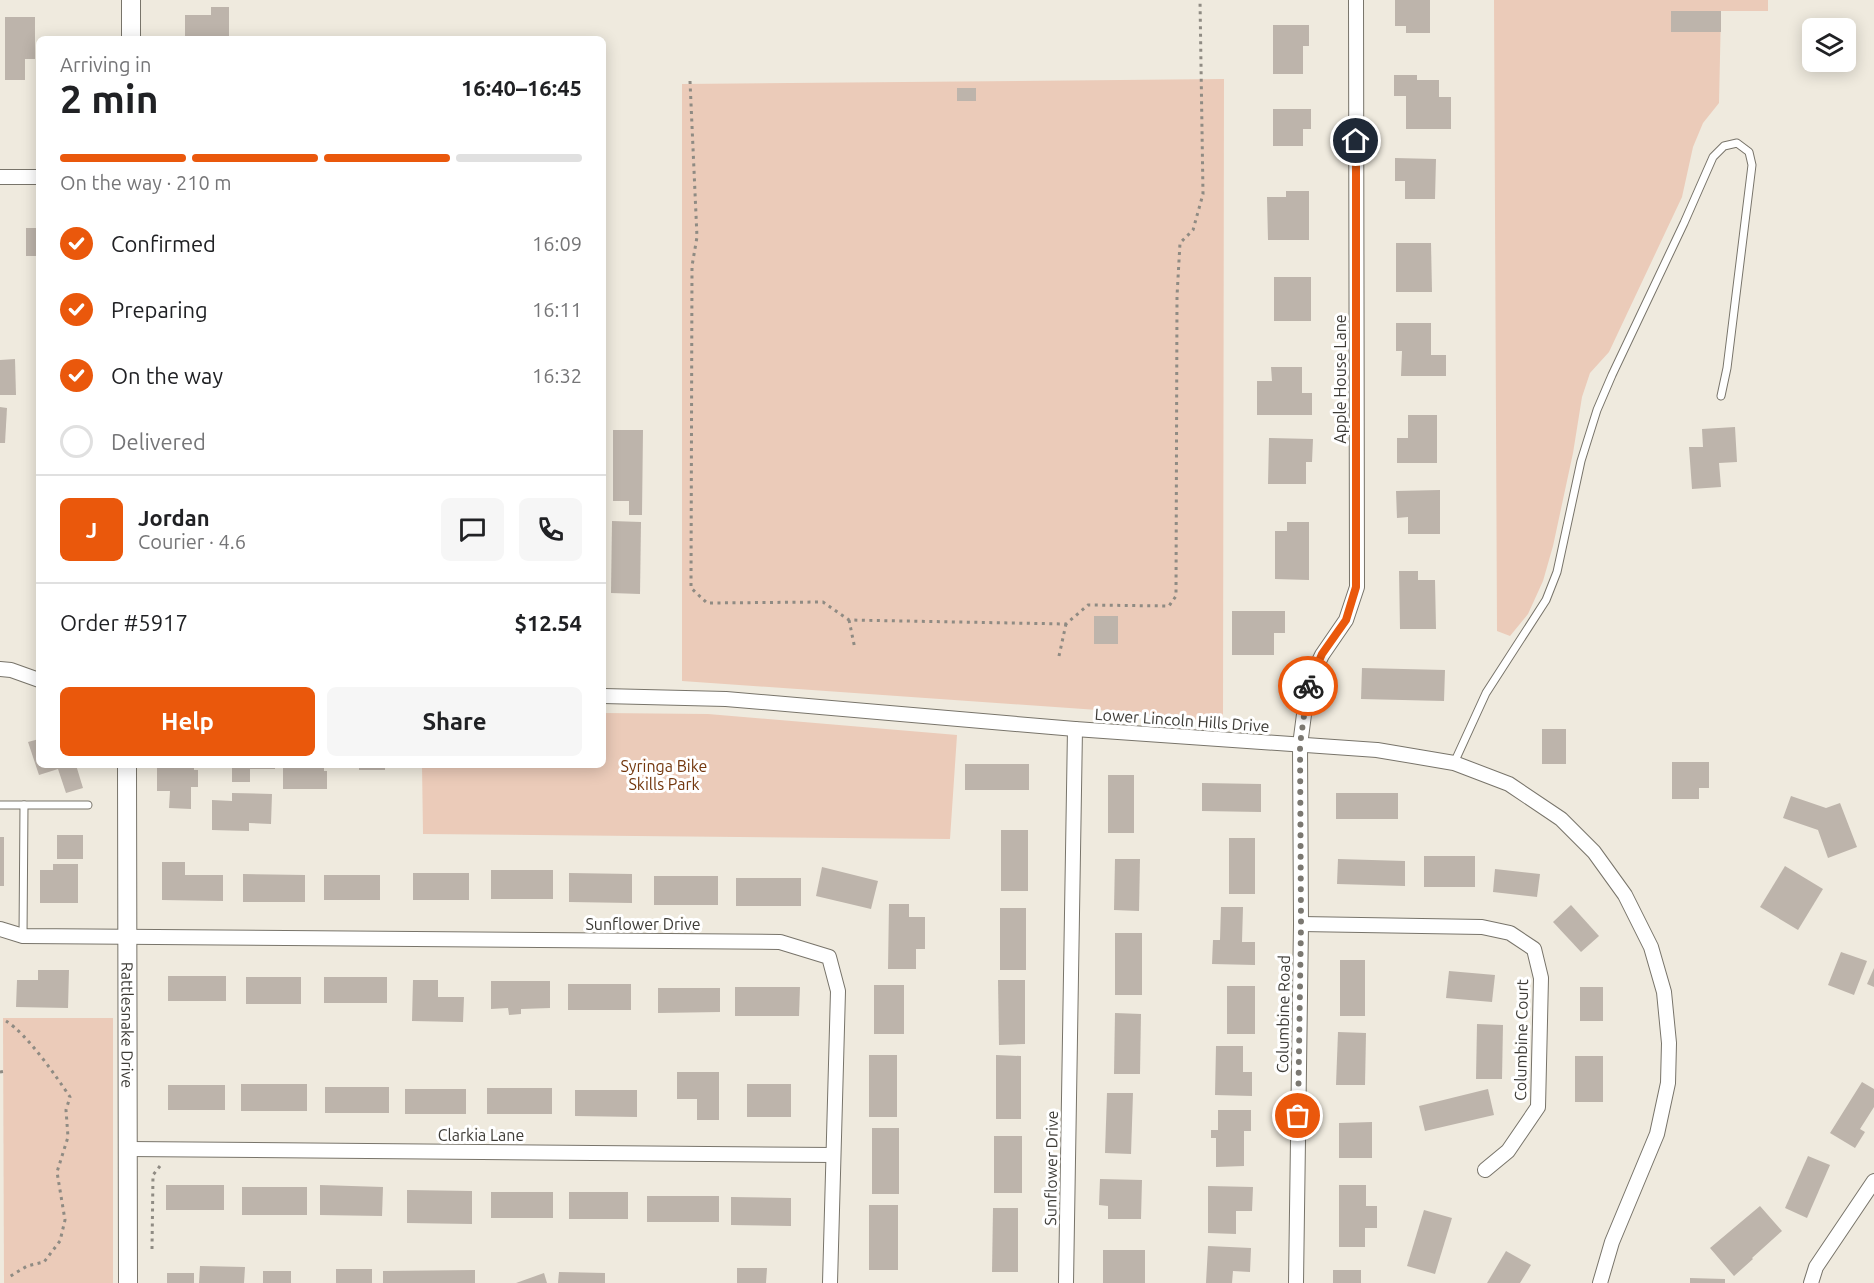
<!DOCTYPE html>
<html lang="en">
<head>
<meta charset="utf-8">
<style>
	:root { --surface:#fff; --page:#f6f6f6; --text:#202124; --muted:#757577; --line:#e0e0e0; --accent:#ea580c }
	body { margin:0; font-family:Ubuntu,sans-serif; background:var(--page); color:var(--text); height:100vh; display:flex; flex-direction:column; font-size:22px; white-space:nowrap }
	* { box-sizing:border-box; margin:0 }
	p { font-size:20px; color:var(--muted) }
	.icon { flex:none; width:33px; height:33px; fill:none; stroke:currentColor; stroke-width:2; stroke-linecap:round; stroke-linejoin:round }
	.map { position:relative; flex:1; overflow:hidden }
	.drawer { position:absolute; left:36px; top:36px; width:570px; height:732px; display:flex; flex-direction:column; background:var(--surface); border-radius:9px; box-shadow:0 3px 15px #0003 }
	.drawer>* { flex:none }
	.tools { position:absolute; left:1802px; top:18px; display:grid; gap:12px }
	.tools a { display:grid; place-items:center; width:54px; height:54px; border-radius:9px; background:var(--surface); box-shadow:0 3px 15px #0003; font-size:30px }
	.pin { position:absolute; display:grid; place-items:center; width:51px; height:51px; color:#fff; margin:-26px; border:3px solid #fff; border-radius:50%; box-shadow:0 2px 6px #0007 }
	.courier { position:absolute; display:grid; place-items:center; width:60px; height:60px; margin:-30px; border:4px solid #ea580c; border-radius:50%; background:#fff; color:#222; box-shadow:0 2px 8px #0007 }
	.overview em { font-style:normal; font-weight:600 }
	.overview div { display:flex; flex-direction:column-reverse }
	.overview { display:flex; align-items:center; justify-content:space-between; height:102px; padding:0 24px }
	h1 { font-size:39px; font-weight:600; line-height:45px }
	.bar { display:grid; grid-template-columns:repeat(4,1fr); gap:9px 6px; align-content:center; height:72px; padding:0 24px }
	.bar i { height:8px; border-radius:4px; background:var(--line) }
	.bar .current { background:var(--accent) }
	.bar p { grid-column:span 4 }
	.line { display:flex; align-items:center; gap:15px; padding:0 24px; border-top:2px solid var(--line) }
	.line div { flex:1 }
	.round { display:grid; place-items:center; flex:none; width:63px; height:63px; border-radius:9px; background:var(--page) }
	ol { padding:0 24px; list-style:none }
	li { display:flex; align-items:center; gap:18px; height:66px }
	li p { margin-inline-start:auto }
	li .icon { padding:6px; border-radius:50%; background:var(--accent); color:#fff; stroke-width:4 }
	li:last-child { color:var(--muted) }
	li i { width:33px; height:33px; border:3px solid var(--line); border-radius:50% }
	.cta { display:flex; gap:12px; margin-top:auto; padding:12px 24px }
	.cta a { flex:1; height:69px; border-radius:9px; background:var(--accent); color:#fff; font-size:24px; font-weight:600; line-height:69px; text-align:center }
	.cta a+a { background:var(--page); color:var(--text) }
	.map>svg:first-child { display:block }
</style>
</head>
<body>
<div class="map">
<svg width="1874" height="1283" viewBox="0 0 1874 1283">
	<rect width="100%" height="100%" fill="#efeade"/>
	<g fill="#ebcbb9">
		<polygon points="1494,0 1768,0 1768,11 1721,11 1719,103 1703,123 1693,147 1682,197 1609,352 1590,373 1582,397 1573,453 1553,546 1543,581 1528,614 1510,636 1497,631"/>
		<polygon points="1224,79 1223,723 1126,712 682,681 682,84"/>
		<polygon points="603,713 708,714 957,735 950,839 423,834 422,765 603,765"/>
		<polygon points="3,1018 113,1018 113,1283 4,1283"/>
	</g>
	<g fill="#bdb4ab">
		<polygon points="1395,0 1430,0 1430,33 1406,33 1406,26 1395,26"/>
		<polygon points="211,7 229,7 229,39 185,39 185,15 211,15"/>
		<rect x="1671" y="11" width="50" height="21"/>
		<polygon points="5,17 35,17 35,59 25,59 25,80 5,80"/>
		<polygon points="1273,25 1309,25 1309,46 1303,46 1303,74 1273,74"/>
		<polygon points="1394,75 1417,75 1417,80 1439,80 1439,97 1451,97 1451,129 1406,129 1406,96 1394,96"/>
		<rect x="957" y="88" width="19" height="13"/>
		<polygon points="1273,109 1311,109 1311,129 1303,129 1303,146 1273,146"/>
		<polygon points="1395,158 1436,159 1435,199 1405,199 1405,181 1395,181"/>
		<polygon points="1286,191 1309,191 1309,240 1268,240 1267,197 1286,197"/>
		<rect x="26" y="228" width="13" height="28"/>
		<polygon points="1396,243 1431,243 1432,292 1396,292"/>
		<rect x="1274" y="277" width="37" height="44"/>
		<polygon points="1396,323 1431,323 1431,355 1446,355 1446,376 1401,376 1402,351 1396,351"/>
		<polygon points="15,359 16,395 0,395 0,360"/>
		<polygon points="1271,367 1302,367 1302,393 1312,393 1312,415 1257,415 1257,381 1272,381"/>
		<polygon points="0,407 7,408 5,443 0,443"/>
		<polygon points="1408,415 1437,415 1437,463 1397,463 1397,438 1408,438"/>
		<polygon points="1735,427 1737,462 1719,463 1721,487 1692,489 1689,447 1703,447 1702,429"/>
		<polygon points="613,430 643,430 642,515 629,515 629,501 613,501"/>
		<polygon points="1269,438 1313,439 1312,462 1306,462 1306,484 1268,484"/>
		<polygon points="1440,490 1440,534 1408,534 1408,517 1397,518 1396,491"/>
		<polygon points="612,521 641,522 640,594 611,593"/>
		<polygon points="1287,522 1309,522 1309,580 1275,579 1275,531 1287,531"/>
		<polygon points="1399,571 1418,571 1418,580 1435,580 1436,629 1400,629"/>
		<polygon points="1232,611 1285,611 1285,633 1274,633 1274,655 1232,655"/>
		<rect x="1094" y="616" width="24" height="28"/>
		<polygon points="1362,668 1445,670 1444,701 1361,699"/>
		<rect x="1542" y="729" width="24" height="35"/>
		<polygon points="39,739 39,765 76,765 83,788 66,793 58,769 39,775 28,742"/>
		<polygon points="1672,762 1709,762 1709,788 1699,788 1699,799 1672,799"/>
		<rect x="965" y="764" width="64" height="26"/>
		<polygon points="157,765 194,765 194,770 198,770 198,787 191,787 191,809 169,808 170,791 157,791"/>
		<polygon points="214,765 275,765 275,769 250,769 250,782 232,782 232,768 214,768"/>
		<polygon points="283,765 324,765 324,771 327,771 327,789 283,789"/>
		<rect x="359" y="765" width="26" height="5"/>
		<rect x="1108" y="775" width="26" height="58"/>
		<polygon points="1202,783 1261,784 1261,812 1202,811"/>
		<polygon points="232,793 272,794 271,824 249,823 249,831 212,830 212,800 232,801"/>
		<rect x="1336" y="793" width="62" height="26"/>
		<polygon points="1791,796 1826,808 1840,803 1857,847 1828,858 1818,830 1783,818"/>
		<rect x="1001" y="830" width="27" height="61"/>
		<rect x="57" y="835" width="26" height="24"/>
		<rect x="0" y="837" width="4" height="49"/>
		<rect x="1229" y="838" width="26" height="56"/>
		<rect x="1424" y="856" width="51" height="31"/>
		<polygon points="1115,859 1140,859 1139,911 1114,910"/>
		<polygon points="1338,859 1405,861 1405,886 1337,884"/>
		<polygon points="162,862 185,862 185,875 223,875 223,901 162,900"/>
		<polygon points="53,864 78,864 78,903 40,903 40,870 53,870"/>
		<polygon points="1785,866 1823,889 1798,930 1760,907"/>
		<polygon points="822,867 878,881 871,909 816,896"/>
		<polygon points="1495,869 1540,874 1537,897 1493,892"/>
		<rect x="491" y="870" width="62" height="29"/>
		<rect x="413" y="873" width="56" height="27"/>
		<polygon points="569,873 632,874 632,903 569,902"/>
		<polygon points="243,874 305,875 305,902 243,902"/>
		<rect x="324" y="875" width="56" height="25"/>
		<rect x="654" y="876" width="64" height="29"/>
		<rect x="736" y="878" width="65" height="28"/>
		<polygon points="889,904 909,904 909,917 925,917 925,949 916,949 916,969 888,969"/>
		<polygon points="1571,905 1599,936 1581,952 1553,922"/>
		<polygon points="1221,907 1243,907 1242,942 1255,942 1255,965 1212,964 1213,940 1220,940"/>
		<rect x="1000" y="908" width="26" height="62"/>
		<rect x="1115" y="933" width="27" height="62"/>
		<polygon points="1841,952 1867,961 1854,995 1828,985"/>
		<rect x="1340" y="960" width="25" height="56"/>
		<polygon points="1874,968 1874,987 1867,984"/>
		<polygon points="38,970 69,970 68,1008 16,1007 17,980 38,980"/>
		<polygon points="1449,971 1495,975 1492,1002 1446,998"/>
		<rect x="168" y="976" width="58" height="25"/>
		<rect x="246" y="977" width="55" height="27"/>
		<rect x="324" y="977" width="63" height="26"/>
		<polygon points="413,980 438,980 438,997 464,997 463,1022 412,1021"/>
		<polygon points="998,980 1025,980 1025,1044 999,1045"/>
		<polygon points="491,981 550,981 550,1008 521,1009 521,1014 509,1015 508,1008 491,1009"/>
		<rect x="568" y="984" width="63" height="26"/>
		<rect x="874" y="985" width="30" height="49"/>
		<rect x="1227" y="986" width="28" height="48"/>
		<polygon points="735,987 800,987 799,1016 735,1016"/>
		<rect x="1580" y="987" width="23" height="34"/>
		<polygon points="658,988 720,988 720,1012 658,1013"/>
		<polygon points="1115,1013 1141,1014 1140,1074 1114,1074"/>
		<polygon points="1477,1024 1503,1025 1502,1079 1476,1079"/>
		<polygon points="1338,1032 1366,1033 1365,1085 1336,1085"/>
		<polygon points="1216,1046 1243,1046 1243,1072 1252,1072 1252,1096 1215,1095"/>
		<rect x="869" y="1055" width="28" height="62"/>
		<polygon points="996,1055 1021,1056 1021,1119 996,1119"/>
		<rect x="1575" y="1056" width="28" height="46"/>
		<polygon points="677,1072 719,1072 719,1120 697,1120 697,1099 677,1099"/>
		<polygon points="1862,1082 1874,1089 1874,1107 1860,1129 1865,1132 1855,1148 1830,1133"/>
		<rect x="241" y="1084" width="66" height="27"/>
		<rect x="747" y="1084" width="44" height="33"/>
		<rect x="168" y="1085" width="57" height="25"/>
		<rect x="325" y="1087" width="64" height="26"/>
		<rect x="487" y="1088" width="65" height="26"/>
		<rect x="405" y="1089" width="61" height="25"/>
		<polygon points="1488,1089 1494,1115 1425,1131 1419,1106"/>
		<polygon points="575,1090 637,1090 637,1117 575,1116"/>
		<polygon points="1107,1093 1133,1093 1131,1154 1105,1153"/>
		<polygon points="1218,1110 1251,1110 1251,1131 1244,1131 1244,1166 1216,1167 1216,1138 1211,1138 1211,1130 1218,1130"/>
		<polygon points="1372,1122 1372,1158 1339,1158 1339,1123"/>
		<rect x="872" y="1128" width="27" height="66"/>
		<rect x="994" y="1136" width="28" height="57"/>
		<polygon points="1808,1156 1830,1165 1807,1218 1785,1208"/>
		<polygon points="1100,1179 1142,1180 1141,1219 1108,1219 1108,1206 1099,1205"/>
		<rect x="166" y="1185" width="58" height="25"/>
		<polygon points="320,1185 383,1187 382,1216 320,1215"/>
		<polygon points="1339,1185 1366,1185 1366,1206 1377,1206 1377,1228 1365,1228 1365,1247 1339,1247"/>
		<polygon points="1208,1186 1253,1187 1252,1211 1236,1211 1236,1234 1208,1233"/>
		<rect x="242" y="1187" width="65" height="28"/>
		<polygon points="407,1190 472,1191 472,1224 407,1223"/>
		<rect x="491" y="1192" width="62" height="26"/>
		<rect x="569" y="1192" width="59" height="27"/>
		<rect x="647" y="1196" width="72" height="26"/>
		<polygon points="731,1197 791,1198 791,1226 731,1225"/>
		<rect x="869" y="1205" width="29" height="65"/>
		<polygon points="1760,1206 1782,1231 1752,1258 1753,1259 1734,1276 1710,1248"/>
		<polygon points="993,1208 1018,1208 1018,1272 992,1272"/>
		<polygon points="1424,1210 1452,1218 1435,1274 1407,1266"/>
		<polygon points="1208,1246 1251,1248 1250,1272 1233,1271 1232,1283 1206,1283"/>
		<rect x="1103" y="1250" width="42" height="33"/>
		<polygon points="1506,1251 1531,1265 1520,1283 1487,1283"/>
		<polygon points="200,1266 245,1267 244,1283 199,1283"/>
		<polygon points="737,1268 767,1268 766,1283 737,1283"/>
		<rect x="336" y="1269" width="36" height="14"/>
		<polygon points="475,1270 475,1283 383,1283 383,1271"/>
		<rect x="1333" y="1270" width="28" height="13"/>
		<rect x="263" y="1271" width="28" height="12"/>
		<polygon points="559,1272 605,1273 605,1283 558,1283"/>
		<rect x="167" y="1273" width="27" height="10"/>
		<polygon points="544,1273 547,1283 516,1283"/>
		<polygon points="1690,1278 1725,1279 1725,1283 1690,1283"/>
	</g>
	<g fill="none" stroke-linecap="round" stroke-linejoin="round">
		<defs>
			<g id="service">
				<polyline points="1454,763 1486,693 1546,600 1557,572 1581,461 1597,410 1612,375 1684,223 1713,157 1724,146 1737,143 1749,152 1752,165 1727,368 1721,396"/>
				<polyline points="0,805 24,805"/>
				<polyline points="23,936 24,805 88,805"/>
			</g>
			<g id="minor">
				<polyline points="0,177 39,177"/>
				<polyline points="0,669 11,670 39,680"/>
				<polyline points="603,696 726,699 1075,729 1377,750 1454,763 1509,784 1561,819 1594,852 1625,895 1651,947 1664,992 1669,1043 1668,1083 1657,1134 1612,1242 1600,1283"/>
				<polyline points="1301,924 1482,927 1510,933 1534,949 1541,978 1538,1107 1508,1151 1485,1170"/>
				<polyline points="0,929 23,936 780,942 829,957 838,991 830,1283"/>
				<polyline points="128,1149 833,1155"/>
				<polyline points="1066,1283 1075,729"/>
				<polyline points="1296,1283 1301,924 1300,745 1308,684 1322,655 1346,620 1357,587 1356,0"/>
				<polyline points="1811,1283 1816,1267 1874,1181"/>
			</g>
			<g id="tertiary">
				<polyline points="131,0 131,39"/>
				<path id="s1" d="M127,765L128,1283"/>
			</g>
		</defs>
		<use href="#service" stroke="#78746a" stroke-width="9"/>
		<use href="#minor" stroke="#78746a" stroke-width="16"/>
		<use href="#tertiary" stroke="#78746a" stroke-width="20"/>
		<g stroke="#8f8b83" stroke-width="3" stroke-dasharray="3 4.5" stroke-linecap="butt">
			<polyline points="690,81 697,237 692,266 691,588 707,603 823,602 849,620 1066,624 1088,605 1169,606 1176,596 1177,296 1180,243 1193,230 1203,194 1200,0"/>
			<polyline points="849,620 855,649"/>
			<polyline points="1059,656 1066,624"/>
			<path d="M6,1021C27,1034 56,1076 70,1097L66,1110L68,1137L57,1172L65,1220L60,1241L44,1262L27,1266L9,1277"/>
			<polyline points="0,1072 6,1071"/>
			<polyline points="152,1249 153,1175 160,1166"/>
		</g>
		<use href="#service" stroke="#fff" stroke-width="7"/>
		<use href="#minor" stroke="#fff" stroke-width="14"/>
		<use href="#tertiary" stroke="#fff" stroke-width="18"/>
	</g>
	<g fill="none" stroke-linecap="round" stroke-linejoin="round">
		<polyline stroke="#7b7871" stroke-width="6" stroke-dasharray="0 10.8" points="1298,1116 1301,924 1300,745 1308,686"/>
		<polyline stroke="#ea580c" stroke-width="8" points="1308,686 1322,654 1346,620 1356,587 1356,141"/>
	</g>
	<g text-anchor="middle" stroke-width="6" stroke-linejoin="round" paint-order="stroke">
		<g font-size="16" fill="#3d3b36" stroke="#fff">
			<text transform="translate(1340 379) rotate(-90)" y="6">Apple House Lane</text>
			<text transform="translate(1182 720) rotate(4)" y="6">Lower Lincoln Hills Drive</text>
			<text x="643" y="930">Sunflower Drive</text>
			<text transform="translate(1283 1014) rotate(-89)" y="6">Columbine Road</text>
			<text dy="6" stroke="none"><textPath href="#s1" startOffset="260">Rattlesnake Drive</textPath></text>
			<text transform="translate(1521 1040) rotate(-89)" y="6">Columbine Court</text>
			<text x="481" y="1141">Clarkia Lane</text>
			<text transform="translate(1051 1168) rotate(-89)" y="6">Sunflower Drive</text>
		</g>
		<g font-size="16" fill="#72360c" stroke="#fff">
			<text x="664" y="772">Syringa Bike<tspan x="664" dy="18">Skills Park</tspan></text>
		</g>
	</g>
</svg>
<div class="tools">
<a><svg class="icon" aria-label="layers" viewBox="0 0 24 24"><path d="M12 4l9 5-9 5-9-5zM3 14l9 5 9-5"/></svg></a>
</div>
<div class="pin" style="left:1298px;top:1116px;background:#ea580c"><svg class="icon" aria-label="bag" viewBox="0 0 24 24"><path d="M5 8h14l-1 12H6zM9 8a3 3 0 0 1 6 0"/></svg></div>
<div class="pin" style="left:1356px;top:141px;background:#1f2937"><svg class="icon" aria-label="home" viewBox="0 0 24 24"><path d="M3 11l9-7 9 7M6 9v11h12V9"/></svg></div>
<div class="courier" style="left:1308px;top:686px"><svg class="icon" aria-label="bike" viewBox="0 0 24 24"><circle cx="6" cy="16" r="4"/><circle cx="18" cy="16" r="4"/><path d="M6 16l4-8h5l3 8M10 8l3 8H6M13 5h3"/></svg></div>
<section class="drawer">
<div class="overview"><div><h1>2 min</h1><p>Arriving in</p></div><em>16:40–16:45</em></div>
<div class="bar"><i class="current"></i><i class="current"></i><i class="current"></i><i></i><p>On the way · 210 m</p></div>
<ol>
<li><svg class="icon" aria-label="check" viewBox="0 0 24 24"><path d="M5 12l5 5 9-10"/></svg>Confirmed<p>16:09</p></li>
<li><svg class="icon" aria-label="check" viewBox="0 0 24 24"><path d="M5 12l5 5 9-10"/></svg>Preparing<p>16:11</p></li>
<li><svg class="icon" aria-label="check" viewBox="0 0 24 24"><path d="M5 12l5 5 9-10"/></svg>On the way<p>16:32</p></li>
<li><i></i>Delivered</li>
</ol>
<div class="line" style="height:108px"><b class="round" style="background:var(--accent);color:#fff">J</b><div><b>Jordan</b><p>Courier · 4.6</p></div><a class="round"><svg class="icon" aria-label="chat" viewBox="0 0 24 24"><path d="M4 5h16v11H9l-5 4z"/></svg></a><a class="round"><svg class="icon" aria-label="phone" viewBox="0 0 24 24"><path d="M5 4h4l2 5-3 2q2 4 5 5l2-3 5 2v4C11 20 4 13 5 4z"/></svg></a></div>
<div class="line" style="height:78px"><div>Order #5917</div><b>$12.54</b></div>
<div class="cta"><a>Help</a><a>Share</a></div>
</section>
</div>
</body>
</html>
